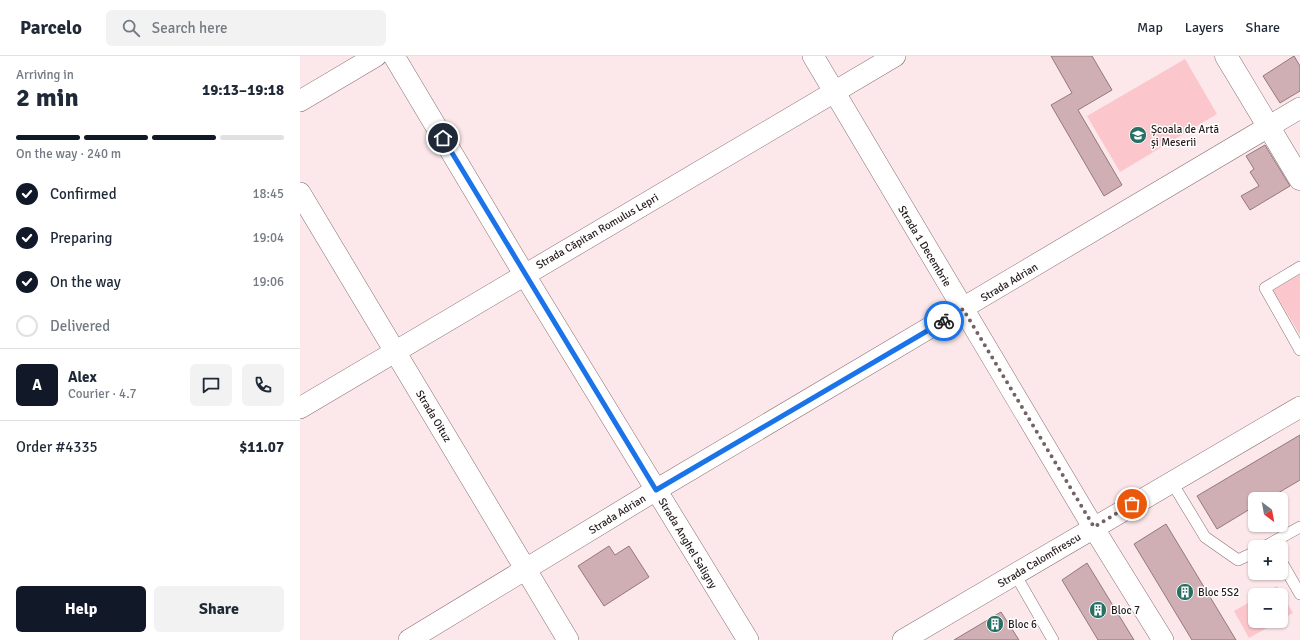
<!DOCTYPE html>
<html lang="en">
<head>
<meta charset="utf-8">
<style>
	:root { --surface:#fff; --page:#f2f2f3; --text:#1f2937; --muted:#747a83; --line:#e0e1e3; --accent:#111827 }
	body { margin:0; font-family:Signika,sans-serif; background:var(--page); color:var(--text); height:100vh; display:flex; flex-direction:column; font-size:15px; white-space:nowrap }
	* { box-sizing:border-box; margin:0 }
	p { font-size:13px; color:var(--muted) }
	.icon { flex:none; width:22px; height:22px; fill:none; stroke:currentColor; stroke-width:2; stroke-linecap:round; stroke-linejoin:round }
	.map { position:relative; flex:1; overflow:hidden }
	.details { display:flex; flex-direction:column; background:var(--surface); width:300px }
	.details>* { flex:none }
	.needle { width:26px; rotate:148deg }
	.fabs { position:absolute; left:948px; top:436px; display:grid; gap:8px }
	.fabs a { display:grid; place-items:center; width:40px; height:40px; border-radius:6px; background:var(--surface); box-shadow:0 1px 3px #0004; font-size:20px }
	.pin { position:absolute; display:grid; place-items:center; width:34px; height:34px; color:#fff; margin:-17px; border:2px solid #fff; border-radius:50%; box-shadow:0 1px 4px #0007 }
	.courier { position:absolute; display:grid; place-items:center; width:40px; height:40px; margin:-20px; border:3px solid #1a73e8; border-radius:50%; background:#fff; color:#222; box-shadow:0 1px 5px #0007 }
	.headline em { font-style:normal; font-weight:700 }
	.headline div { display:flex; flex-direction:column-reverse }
	.headline { display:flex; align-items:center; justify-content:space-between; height:68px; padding:0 16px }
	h1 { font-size:26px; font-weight:700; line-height:30px }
	.bar { display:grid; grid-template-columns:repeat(4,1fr); gap:6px 4px; align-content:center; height:48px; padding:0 16px }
	.bar i { height:5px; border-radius:3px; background:var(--line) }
	.bar .active { background:var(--accent) }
	.bar p { grid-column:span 4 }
	.line { display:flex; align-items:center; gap:10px; padding:0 16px; border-top:1px solid var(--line) }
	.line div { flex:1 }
	.round { display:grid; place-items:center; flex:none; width:42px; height:42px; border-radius:6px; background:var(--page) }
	ol { padding:0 16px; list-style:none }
	li { display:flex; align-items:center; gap:12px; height:44px }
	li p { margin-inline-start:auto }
	li .icon { padding:4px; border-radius:50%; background:var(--accent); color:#fff; stroke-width:4 }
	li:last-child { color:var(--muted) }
	li i { width:22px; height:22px; border:2px solid var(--line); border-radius:50% }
	.primary-button { display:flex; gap:8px; margin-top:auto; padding:8px 16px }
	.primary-button a { flex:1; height:46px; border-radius:6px; background:var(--accent); color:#fff; font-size:16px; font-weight:700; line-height:46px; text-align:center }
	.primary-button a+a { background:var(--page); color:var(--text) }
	header { display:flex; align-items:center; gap:24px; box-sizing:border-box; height:56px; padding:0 20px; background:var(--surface); border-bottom:1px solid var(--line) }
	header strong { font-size:19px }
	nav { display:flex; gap:22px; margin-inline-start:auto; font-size:14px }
	.search { width:280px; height:36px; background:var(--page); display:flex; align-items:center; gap:10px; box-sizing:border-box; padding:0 14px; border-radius:6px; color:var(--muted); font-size:15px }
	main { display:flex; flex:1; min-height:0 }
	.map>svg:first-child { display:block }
</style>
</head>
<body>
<header>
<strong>Parcelo</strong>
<div class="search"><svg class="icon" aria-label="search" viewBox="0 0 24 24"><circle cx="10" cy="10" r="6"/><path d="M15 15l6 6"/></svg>Search here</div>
<nav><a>Map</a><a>Layers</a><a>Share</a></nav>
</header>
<main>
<section class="details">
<div class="headline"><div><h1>2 min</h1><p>Arriving in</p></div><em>19:13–19:18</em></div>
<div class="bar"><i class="active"></i><i class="active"></i><i class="active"></i><i></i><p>On the way · 240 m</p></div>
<ol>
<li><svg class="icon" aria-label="check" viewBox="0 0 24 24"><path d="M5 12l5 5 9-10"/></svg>Confirmed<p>18:45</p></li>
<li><svg class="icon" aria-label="check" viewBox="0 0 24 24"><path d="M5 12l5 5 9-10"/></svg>Preparing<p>19:04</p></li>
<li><svg class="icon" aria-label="check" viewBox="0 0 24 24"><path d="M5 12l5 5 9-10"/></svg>On the way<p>19:06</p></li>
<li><i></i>Delivered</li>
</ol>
<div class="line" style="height:72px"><b class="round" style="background:var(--accent);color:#fff">A</b><div><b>Alex</b><p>Courier · 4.7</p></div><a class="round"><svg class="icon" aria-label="chat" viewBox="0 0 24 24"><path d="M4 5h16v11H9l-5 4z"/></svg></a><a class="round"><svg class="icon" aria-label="phone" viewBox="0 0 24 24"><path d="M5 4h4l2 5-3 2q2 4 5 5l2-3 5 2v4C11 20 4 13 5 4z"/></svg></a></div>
<div class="line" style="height:52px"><div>Order #4335</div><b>$11.07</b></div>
<div class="primary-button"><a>Help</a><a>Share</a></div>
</section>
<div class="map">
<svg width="1000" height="584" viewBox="0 0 1000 584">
	<rect width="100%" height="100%" fill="#fce8ea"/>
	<g fill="#fbc7cd">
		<polygon points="885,3 917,58 820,116 787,60"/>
		<polygon points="1000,218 1000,279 973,234"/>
		<polygon points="977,530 993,557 981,564 981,539 961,539"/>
		<polygon points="955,543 955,565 979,565 949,582 934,555"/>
	</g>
	<g fill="#cfafb3" stroke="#95787b">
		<polygon points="751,0 792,0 812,34 778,54 822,129 804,140 751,49 772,37"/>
		<polygon points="994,0 1000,10 1000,35 980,47 963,20"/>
		<polygon points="965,89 990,130 950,154 941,140 959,130 950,116 954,113 946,100"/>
		<polygon points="1000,379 1000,424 968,443 955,443 955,450 917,473 897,440"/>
		<polygon points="866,468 936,584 892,584 834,488"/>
		<polygon points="309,490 315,499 329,490 349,521 304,550 278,510"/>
		<polygon points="787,507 834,584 798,584 762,524"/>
		<polygon points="701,556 719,584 654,584"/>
	</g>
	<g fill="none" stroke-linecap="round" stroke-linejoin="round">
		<defs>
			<g id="service">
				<polyline points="1000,211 965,232 1000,294"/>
				<polyline points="871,425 905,481 938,504 955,496"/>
				<polyline points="964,491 1000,471"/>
				<polyline points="981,505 1000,538"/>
				<polyline points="715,518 753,584"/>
			</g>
			<g id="minor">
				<polyline points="94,0 224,218 448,584"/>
				<polyline points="513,0 793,471 863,584"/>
				<polyline points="0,45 76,0"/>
				<polyline points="0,137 268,584"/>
				<polyline points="0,352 595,0"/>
				<polyline points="109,584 356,434 1000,52"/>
				<polyline points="603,584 1000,351"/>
			</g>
			<polyline id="tertiary" points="926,0 1000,123"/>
		</defs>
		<use href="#service" stroke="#8c6f72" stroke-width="12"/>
		<use href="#minor" stroke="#8c6f72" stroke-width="22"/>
		<use href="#tertiary" stroke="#8c6f72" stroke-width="23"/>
		<use href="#service" stroke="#fff" stroke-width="11"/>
		<use href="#minor" stroke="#fff" stroke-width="21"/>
		<use href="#tertiary" stroke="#fff" stroke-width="22"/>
	</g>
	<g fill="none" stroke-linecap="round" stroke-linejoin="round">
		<polyline stroke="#726365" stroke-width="4" stroke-dasharray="0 7.2" points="644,265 663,253 794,471 832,448"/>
		<polyline stroke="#1a73e8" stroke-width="5" points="143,82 356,434 644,265"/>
	</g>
	<defs>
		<symbol id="school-disc" viewBox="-11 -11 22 22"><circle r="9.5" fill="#286f64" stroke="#fff"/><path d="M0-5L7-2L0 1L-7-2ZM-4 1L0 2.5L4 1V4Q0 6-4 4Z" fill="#fff"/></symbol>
		<symbol id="building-disc" viewBox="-11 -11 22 22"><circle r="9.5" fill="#286f64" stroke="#fff"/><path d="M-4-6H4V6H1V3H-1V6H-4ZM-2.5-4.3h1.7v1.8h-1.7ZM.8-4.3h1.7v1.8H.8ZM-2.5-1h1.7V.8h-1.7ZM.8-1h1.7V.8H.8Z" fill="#fff"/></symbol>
	</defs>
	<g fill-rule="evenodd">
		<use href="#school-disc" x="828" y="69" width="20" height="20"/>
		<use href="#building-disc" x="875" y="526" width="20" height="20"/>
		<use href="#building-disc" x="788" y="544" width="20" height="20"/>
		<use href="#building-disc" x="685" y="558" width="20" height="20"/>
	</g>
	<g text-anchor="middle" stroke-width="3" stroke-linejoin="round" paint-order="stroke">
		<g font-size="11" fill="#271c1d" stroke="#fff" text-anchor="start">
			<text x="851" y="77">Școala de Artă<tspan x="851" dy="13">și Meserii</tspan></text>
			<text x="898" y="540">Bloc 5S2</text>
			<text x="811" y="558">Bloc 7</text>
			<text x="708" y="572">Bloc 6</text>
		</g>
		<g font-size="11" fill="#271c1d" stroke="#fff">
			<text transform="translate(297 175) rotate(-30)" y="4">Strada Căpitan Romulus Lepri</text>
			<text transform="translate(625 190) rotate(59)" y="4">Strada 1 Decembrie</text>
			<text transform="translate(709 226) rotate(-31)" y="4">Strada Adrian</text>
			<text transform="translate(134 360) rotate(59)" y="4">Strada Oituz</text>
			<text transform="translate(317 458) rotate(-32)" y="4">Strada Adrian</text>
			<text transform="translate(388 487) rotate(59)" y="4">Strada Anghel Saligny</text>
			<text transform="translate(739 504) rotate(-31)" y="4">Strada Calomfirescu</text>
		</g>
	</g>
</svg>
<div class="fabs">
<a><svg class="needle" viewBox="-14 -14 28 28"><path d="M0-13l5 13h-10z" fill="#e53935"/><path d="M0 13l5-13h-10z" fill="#747a83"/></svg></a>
<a>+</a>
<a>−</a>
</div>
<div class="pin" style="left:832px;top:448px;background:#ea580c"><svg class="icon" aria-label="bag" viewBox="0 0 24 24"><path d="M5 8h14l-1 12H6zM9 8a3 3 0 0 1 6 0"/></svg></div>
<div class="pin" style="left:143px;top:82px;background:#1f2937"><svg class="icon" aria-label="home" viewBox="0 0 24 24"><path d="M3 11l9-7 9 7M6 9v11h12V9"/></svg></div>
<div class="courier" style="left:644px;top:265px"><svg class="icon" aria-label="bike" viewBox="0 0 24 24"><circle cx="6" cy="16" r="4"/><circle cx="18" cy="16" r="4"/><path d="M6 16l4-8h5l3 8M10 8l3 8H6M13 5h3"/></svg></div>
</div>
</main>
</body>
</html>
